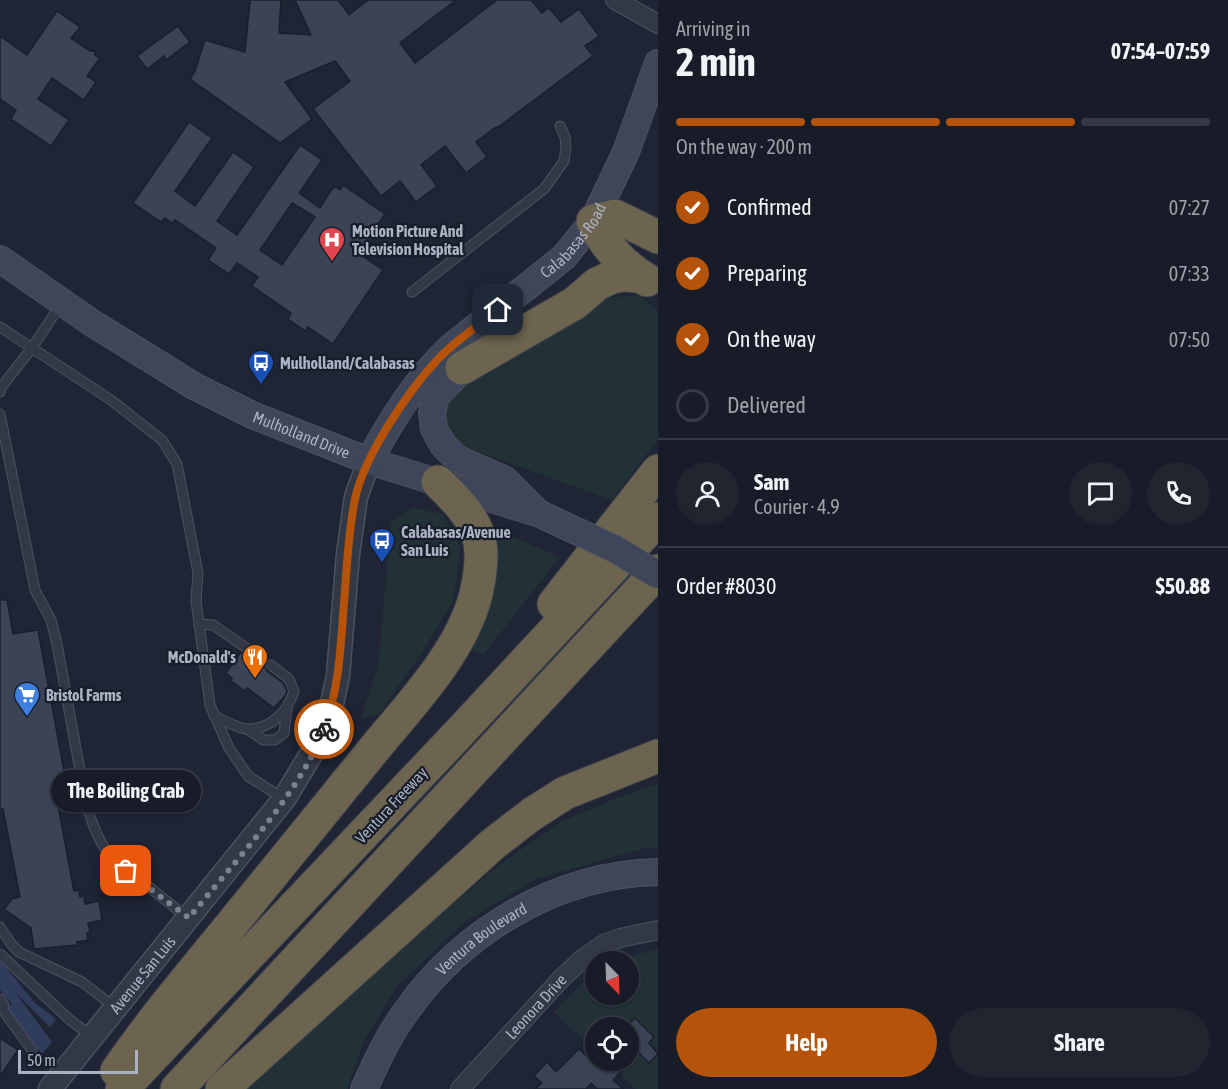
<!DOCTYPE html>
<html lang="en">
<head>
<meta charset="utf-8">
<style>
	:root { --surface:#171c28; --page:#202530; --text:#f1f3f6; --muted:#9ea1a8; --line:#363a45; --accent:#b45309 }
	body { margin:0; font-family:"Asap Condensed",sans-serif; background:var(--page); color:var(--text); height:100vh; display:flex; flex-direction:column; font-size:22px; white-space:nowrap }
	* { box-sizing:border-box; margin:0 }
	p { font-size:20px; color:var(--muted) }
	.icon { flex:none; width:33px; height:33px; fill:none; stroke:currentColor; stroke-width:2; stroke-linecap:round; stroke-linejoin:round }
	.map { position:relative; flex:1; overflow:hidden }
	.sheet { display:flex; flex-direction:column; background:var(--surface); width:570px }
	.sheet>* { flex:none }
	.needle { width:39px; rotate:157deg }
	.tools { position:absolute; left:585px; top:951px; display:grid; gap:12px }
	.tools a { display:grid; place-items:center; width:54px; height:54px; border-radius:50%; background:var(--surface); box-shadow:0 2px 4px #0004,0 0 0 2px var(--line); font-size:30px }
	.scale { position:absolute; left:18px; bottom:15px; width:120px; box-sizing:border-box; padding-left:6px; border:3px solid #acb2c3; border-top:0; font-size:16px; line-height:21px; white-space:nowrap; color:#acb2c3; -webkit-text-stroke:4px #181d2a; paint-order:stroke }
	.pin { position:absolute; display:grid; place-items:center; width:51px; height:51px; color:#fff; margin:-26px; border-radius:12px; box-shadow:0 3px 9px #0006 }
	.courier { position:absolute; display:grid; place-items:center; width:60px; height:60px; margin:-30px; border:4px solid #b45309; border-radius:50%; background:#fff; color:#222; box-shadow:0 2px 8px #0007 }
	.bubble { position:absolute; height:42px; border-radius:21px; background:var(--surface); box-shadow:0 2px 4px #0004,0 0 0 2px var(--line); font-size:20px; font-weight:700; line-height:42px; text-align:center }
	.overview em { font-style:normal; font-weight:700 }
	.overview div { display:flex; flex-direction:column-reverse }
	.overview { display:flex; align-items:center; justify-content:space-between; height:102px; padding:0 18px }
	h1 { font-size:39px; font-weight:700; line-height:45px }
	.bar { display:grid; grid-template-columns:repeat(4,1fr); gap:9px 6px; align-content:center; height:72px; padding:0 18px }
	.bar i { height:8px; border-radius:4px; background:var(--line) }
	.bar .on { background:var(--accent) }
	.bar p { grid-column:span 4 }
	.line { display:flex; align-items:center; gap:15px; padding:0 18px; border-top:2px solid var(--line) }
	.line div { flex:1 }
	.round { display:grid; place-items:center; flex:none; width:63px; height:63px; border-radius:32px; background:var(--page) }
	ol { padding:0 18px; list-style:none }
	li { display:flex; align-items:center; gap:18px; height:66px }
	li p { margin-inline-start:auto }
	li .icon { padding:6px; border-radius:50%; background:var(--accent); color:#fff; stroke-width:4 }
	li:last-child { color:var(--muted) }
	li i { width:33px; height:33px; border:3px solid var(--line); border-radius:50% }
	.cta { display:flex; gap:12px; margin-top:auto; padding:12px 18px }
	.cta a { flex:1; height:69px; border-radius:36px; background:var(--accent); color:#fff; font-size:24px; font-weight:700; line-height:69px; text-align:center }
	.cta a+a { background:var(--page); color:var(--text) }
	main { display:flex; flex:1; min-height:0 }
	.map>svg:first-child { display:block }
</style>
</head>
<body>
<main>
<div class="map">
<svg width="658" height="1089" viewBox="0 0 658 1089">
	<rect width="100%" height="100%" fill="#1f2535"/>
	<g fill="#213136">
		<polygon points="640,295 658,312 658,439 612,500 464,447 444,431 448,391 602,298"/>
		<polygon points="413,508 443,514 461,549 453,602 420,655 379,714 361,718 378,667 391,523"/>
		<polygon points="504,533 560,557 483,655 466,645 486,596 496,539"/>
		<polygon points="658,784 658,849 645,848 536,879 463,923 396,988 363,1043 347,1089 248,1089 393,953 498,866 560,822 617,798"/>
		<polygon points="658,948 658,1089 636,1089 606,1061 628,1060 628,1028 596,1028 595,1051 554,1012 595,972 596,994 628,994 628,962 617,961"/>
	</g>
	<polygon fill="#303c5b" points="0,960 35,1003 56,1019 50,1027 15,992 52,1042 42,1054 6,1009 12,1004 0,990"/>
	<g fill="#3b4356" stroke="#1a1f2c" stroke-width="1.5" fill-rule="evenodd">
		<polygon points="250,0 281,0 279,33 311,35 295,0 338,0 349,15 368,0 456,0 400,43 415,63 497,0 531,0 542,13 549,8 561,22 579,9 599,36 585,46 593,56 497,128 496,127 476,142 487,157 466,173 445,146 421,165 437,186 416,202 400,181 381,196 313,109 350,81 335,61 285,82 312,119 280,143 190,79 195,71 205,40 245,52"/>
		<polygon points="57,11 80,27 71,38 90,51 95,51 95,55 100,58 87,76 96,82 84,100 52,78 38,99 69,120 51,146 11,119 16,110 0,99 0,36 27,55"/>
		<polygon points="178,26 190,42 166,60 164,56 147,69 137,56"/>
		<path d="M189,122L212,138L175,191L195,206L233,152L254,167L217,221L237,235L300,145L322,160L299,193L320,208L332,189L336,187L340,190L343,185L385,214L358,253L383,270L333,344L308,327L305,331L288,319L291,313L252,286L258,277L237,263L229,274L208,260L216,248L175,220L172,223L165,218L161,222L133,203ZM292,203L315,217L282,265L260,250Z"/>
		<polygon points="0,600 7,600 13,634 38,630 69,798 57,800 74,891 79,890 80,897 84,896 85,904 99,901 102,920 88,923 90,932 87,933 88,940 77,942 77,945 34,949 31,928 4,909 12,899 20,897 3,809 0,809"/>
		<polygon points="241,652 258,664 264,664 267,671 283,683 287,691 285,696 274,708 247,688 245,691 231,681 232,678 226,673"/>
		<polygon points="635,1018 654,1037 649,1043 658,1054 649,1063 639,1053 613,1080 623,1089 597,1089 591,1083 586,1089 535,1089 542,1083 534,1076 547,1062 556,1072 579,1049 595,1064 599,1060 628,1060 628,1025"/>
		<polygon points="0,1038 18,1050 0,1076"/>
	</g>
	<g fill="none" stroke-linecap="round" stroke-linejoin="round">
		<defs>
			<g id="service">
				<polyline points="412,292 544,189 564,161 566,148 565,137 560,126"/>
				<polyline points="0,327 111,400 162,440 177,464 198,573 196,601 210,705 229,748 248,776 284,799"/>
				<polyline points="0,392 2,386 32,348 61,304"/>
				<path d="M0,414L35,590L51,620L57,644L85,798C90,819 97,839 110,856L188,918"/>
				<polyline points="199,624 213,625 261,658"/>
				<path d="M214,716C224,720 240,730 250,729C272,728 288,711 294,691L289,679L271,665"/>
				<polyline points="249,730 263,740 275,740 284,733 287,707"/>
				<polyline points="0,927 12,945 19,952 82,982 116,1008"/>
				<polyline points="0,954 70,1020 93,1037"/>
				<polyline points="0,999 4,1005 3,1010 32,1050"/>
			</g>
			<g id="minor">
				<polyline points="615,0 658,24"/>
				<path id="s1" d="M460,1089L561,979L581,960L604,944L620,938L658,930"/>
			</g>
			<g id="tertiary">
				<path id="s2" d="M50,1089L284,799L319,741L330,713L338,676L348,554L356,497L369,461"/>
			</g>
			<g id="secondary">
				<path id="s3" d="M0,259L92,323L157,363L194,386L252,415L369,461L540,514"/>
				<polyline points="476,355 436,396 432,413 434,429 443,445 456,458 504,479 535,510"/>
				<path id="s4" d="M369,461C392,419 416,380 451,347L564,257L593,221L626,152L658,63"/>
				<path id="s5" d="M364,1089C376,1063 388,1036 405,1013C462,931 557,874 658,872"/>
			</g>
			<g id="motorway">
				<path d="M647,280C622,265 606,247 593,221L615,216L658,237"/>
				<polyline points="462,368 575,303 597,284 612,277 624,275 640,276"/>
				<polyline points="554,604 658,471"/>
				<path d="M117,1071C152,1020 192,973 232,924C277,869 322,814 366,759C405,710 461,655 476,594C489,536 477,520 438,482"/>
				<polyline points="122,1089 459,733 658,519"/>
				<polyline points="177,1089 658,571"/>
				<polyline points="222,1089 493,844 532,814 565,793 658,756"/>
			</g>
		</defs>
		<use href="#service" stroke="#4d5261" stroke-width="11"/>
		<use href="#minor" stroke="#4d5261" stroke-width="20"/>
		<use href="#tertiary" stroke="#4d5261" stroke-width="25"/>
		<use href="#secondary" stroke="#4d5261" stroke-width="28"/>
		<use href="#motorway" stroke="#3a3f4d" stroke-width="35"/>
		<use href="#service" stroke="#323846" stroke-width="9"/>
		<use href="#minor" stroke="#323846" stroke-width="18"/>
		<use href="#tertiary" stroke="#323846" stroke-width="22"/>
		<use href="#secondary" stroke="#404659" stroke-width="26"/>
		<use href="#motorway" stroke="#6c644f" stroke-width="33"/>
		<defs>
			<polyline id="secondary-bridge" points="540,514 615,549 658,575"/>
		</defs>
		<use href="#secondary-bridge" stroke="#4d5261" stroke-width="28" stroke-linecap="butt"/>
		<use href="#secondary-bridge" stroke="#404659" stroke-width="26"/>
	</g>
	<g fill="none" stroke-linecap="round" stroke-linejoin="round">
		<path stroke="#7b8191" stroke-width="6" stroke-dasharray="0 10.8" d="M126,871L189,918C233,863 299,795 324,729"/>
		<path stroke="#b45309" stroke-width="8" d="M324,729C341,684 341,636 345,590C347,560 349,529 355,499C364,456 408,391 438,359C456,340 478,326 498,310"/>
	</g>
	<defs>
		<symbol id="hospital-pin" viewBox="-11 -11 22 30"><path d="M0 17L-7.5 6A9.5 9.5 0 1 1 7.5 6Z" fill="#e0444e" stroke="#181d2a"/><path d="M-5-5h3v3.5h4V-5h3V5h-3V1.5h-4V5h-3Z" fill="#fff"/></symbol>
		<symbol id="bus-pin" viewBox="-11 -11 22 30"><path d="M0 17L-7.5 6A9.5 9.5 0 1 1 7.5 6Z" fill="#1a4fb4" stroke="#181d2a"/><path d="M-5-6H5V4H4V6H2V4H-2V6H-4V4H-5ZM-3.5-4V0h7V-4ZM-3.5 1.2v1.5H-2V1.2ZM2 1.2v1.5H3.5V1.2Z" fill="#fff"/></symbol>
		<symbol id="restaurant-pin" viewBox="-11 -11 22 30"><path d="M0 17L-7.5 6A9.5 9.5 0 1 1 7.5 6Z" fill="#e8710a" stroke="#181d2a"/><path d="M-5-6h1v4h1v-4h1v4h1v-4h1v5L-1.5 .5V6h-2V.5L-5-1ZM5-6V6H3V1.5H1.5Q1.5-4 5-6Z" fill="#fff"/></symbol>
		<symbol id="supermarket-pin" viewBox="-11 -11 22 30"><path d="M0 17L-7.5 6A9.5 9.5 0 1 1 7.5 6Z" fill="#3f7fe0" stroke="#181d2a"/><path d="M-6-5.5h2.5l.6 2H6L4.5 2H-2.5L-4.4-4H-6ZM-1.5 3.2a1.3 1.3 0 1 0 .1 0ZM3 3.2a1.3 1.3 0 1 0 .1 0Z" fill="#fff"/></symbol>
	</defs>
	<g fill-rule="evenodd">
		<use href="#hospital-pin" x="317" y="225" width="30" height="40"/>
		<use href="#bus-pin" x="246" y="348" width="30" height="40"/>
		<use href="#bus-pin" x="367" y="526" width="30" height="40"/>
		<use href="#restaurant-pin" x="240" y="642" width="30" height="40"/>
		<use href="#supermarket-pin" x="12" y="680" width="30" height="40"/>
	</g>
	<g text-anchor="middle" stroke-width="4.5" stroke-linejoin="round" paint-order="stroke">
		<g font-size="16" font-weight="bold" fill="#acb2c3" stroke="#181d2a" text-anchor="start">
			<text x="352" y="237">Motion Picture And<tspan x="352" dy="18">Television Hospital</tspan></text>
			<text x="280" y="369">Mulholland/Calabasas</text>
			<text x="401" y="538">Calabasas/Avenue<tspan x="401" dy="18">San Luis</tspan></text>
			<text x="236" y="663" text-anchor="end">McDonald's</text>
			<text x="46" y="701">Bristol Farms</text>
		</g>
		<g font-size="16" fill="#acb2c3" stroke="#181d2a">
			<text dy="6" stroke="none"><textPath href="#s4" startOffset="304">Calabasas Road</textPath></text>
			<text dy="6" stroke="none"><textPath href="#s3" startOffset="350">Mulholland Drive</textPath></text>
			<text transform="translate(391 805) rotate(-47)" y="6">Ventura Freeway</text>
			<text dy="6" stroke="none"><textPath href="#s5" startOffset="194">Ventura Boulevard</textPath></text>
			<text dy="6" stroke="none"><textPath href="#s2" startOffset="147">Avenue San Luis</textPath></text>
			<text dy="6" stroke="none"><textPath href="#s1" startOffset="112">Leonora Drive</textPath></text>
		</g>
	</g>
</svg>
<div class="tools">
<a><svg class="needle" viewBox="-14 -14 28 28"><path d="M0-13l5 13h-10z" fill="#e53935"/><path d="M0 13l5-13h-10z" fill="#9ea1a8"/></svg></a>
<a><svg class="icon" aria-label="locate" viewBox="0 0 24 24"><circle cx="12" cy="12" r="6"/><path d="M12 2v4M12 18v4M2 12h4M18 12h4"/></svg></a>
</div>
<div class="scale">50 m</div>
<div class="pin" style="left:126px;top:871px;background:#ea580c"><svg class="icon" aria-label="bag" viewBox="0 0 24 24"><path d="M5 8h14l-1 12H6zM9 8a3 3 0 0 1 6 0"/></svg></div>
<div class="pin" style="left:498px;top:310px;background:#1f2937"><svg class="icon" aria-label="home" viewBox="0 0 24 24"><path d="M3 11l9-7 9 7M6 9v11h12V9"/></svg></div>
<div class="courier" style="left:324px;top:729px"><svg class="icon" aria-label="bike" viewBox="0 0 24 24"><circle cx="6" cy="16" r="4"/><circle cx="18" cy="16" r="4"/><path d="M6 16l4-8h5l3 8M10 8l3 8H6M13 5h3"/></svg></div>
<div class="bubble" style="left:51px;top:770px;width:150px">The Boiling Crab</div>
</div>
<section class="sheet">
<div class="overview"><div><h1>2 min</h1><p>Arriving in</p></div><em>07:54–07:59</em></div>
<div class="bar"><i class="on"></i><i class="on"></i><i class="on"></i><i></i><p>On the way · 200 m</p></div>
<ol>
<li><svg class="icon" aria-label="check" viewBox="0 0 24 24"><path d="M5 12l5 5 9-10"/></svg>Confirmed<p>07:27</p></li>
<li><svg class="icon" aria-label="check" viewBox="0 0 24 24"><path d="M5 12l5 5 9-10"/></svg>Preparing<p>07:33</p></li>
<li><svg class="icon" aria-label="check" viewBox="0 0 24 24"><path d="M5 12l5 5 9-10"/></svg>On the way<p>07:50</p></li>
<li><i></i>Delivered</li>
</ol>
<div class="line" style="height:108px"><a class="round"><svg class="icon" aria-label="person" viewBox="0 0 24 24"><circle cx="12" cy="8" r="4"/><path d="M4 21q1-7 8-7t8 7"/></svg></a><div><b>Sam</b><p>Courier · 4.9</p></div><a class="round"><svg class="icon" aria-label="chat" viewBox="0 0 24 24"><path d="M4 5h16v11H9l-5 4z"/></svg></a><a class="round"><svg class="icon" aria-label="phone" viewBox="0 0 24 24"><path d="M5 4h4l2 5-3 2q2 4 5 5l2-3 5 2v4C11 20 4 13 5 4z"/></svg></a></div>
<div class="line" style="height:78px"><div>Order #8030</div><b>$50.88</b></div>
<div class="cta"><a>Help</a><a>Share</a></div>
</section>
</main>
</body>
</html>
